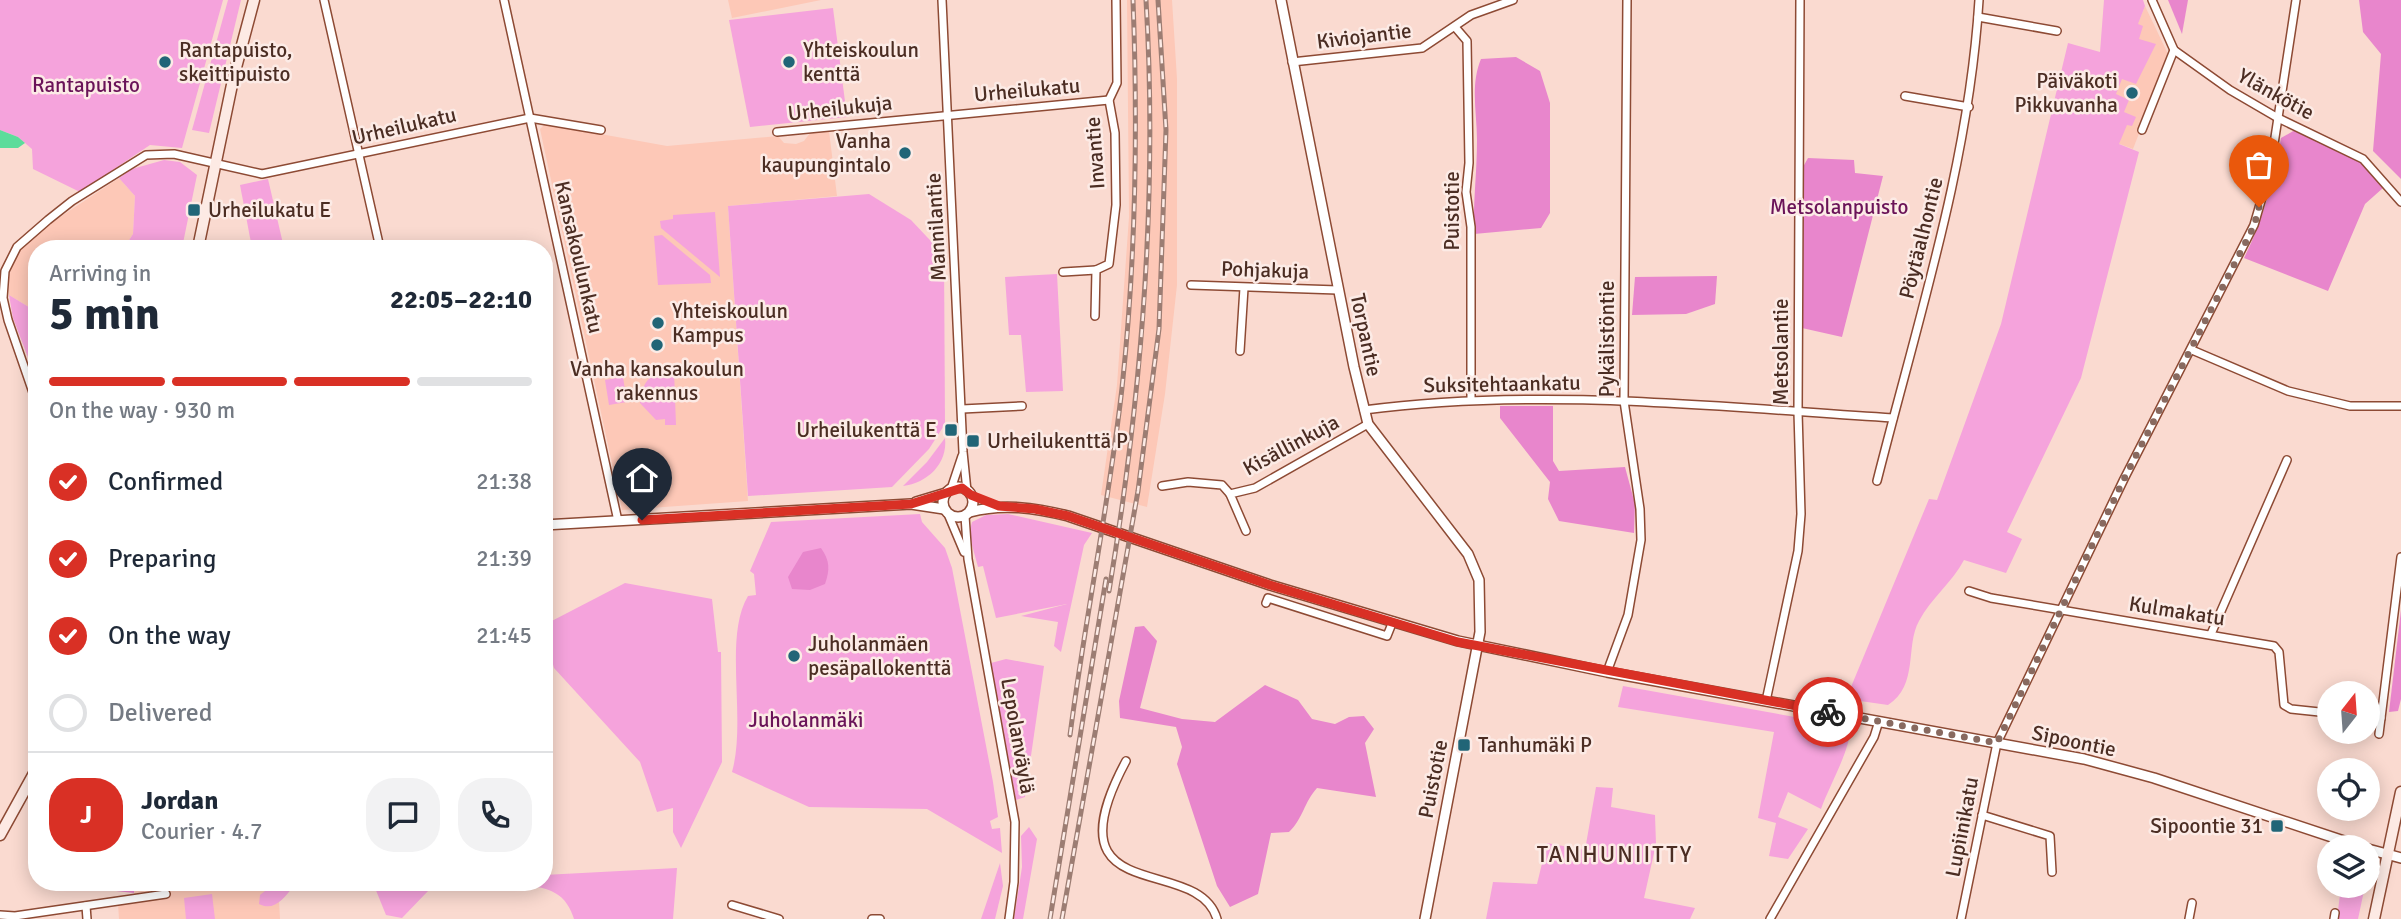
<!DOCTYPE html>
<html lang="en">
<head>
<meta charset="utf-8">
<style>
	:root { --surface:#fff; --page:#f2f2f3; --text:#1f2937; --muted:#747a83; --line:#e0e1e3; --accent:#d93025 }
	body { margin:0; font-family:Signika,sans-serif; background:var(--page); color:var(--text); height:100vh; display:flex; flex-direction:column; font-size:26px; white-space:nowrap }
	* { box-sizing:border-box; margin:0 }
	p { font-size:23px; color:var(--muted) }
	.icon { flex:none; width:38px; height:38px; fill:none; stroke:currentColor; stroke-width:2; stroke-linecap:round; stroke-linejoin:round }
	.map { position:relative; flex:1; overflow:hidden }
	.details { position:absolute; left:28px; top:240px; width:525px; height:651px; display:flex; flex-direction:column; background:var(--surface); border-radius:28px; box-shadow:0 4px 18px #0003 }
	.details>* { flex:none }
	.needle { width:46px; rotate:17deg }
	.controls { position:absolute; left:2317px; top:681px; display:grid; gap:14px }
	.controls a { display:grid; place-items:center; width:63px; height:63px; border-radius:50%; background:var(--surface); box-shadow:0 4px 18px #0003; font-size:35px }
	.pin { position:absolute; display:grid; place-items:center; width:60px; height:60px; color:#fff; margin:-72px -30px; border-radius:50% 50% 50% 0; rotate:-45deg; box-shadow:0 0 7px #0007 }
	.pin .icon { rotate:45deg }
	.courier { position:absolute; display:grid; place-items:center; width:70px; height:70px; margin:-35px; border:5px solid #d93025; border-radius:50%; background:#fff; color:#222; box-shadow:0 2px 9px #0007 }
	.headline em { font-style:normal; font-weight:800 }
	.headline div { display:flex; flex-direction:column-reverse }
	.headline { display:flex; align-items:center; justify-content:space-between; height:119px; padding:0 21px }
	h1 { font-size:46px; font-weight:800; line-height:52px }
	.bar { display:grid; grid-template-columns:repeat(4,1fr); gap:10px 7px; align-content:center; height:84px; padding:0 21px }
	.bar i { height:9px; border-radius:5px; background:var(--line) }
	.bar .selected { background:var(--accent) }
	.bar p { grid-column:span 4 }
	.line { display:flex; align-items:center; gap:18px; padding:0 21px; border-top:2px solid var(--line) }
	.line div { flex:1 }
	.round { display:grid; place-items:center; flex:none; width:74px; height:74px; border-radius:28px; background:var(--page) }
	ol { padding:0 21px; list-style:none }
	li { display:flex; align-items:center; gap:21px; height:77px }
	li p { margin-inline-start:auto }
	li .icon { padding:7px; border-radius:50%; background:var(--accent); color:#fff; stroke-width:4 }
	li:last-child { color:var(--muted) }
	li i { width:38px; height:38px; border:4px solid var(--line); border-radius:50% }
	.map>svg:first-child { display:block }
</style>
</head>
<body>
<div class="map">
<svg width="2401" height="919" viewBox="0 0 2401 919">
	<rect width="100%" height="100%" fill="#fadad0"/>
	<g fill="#fdc8b7">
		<polygon points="728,0 821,0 732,18"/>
		<polygon points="1127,0 1172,0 1177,79 1177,285 1165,394 1147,507 1101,495 1117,385 1129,217"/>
		<polygon points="2145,6 2169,56 2133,149 2093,134"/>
		<polygon points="545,124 667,146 778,136 784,143 796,144 804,141 810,133 829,131 837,196 728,206 748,501 622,510 540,129"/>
		<polygon points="119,178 135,196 133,234 124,248 37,248 37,312 9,295 8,277 20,250 51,223"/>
		<polygon points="135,882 278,882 280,919 119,919 118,904 134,900"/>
	</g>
	<g fill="#f5a3dc">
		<polygon points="0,0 223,0 182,148 150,145 80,192 33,169 32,149 18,137 0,130"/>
		<polygon points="228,0 241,0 209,133 192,130"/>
		<path d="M2104,0H2143L2145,6L2138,24L2143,26L2139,39L2156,44L2136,84L2122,79L2116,94L2129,100L2124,112L2136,117L2132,126L2127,125L2119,144L2139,152L2081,378L2007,532L2022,539L2006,573L1964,560C1952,583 1931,598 1919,621C1905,646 1919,685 1888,705L1846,699L1929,499L1937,500L2001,324L2068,43L2100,52Z"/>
		<polygon points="833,8 847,117 750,127 729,20"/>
		<polygon points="164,160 180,162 197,175 182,248 124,248 133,234 135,196 119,178 132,169"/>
		<polygon points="268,179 284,248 252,248 240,185"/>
		<polygon points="869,194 911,220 944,255 945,424 929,449 892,487 748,496 728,206"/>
		<polygon points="715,212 720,277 661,228 660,221 673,219 673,215"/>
		<polygon points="662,235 710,275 711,283 658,285 654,236"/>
		<polygon points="1057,274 1063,391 1026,392 1021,335 1009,335 1005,277"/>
		<polygon points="9,295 37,312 37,381 13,318"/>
		<path d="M674,370L676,425H665V419L656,420L640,403C642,381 651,371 674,370Z"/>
		<polygon points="623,377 627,402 609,405 605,380"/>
		<path d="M945,438C948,464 927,483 903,486L927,462Z"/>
		<path d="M920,514L922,522L945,548L952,568L993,782L998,817L990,821L992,829L1000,828L1002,853L927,809L809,807L732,772C747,719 723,638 748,596L756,595L754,574L750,571L771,522Z"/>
		<polygon points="1008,514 1092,533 1084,545 1061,652 1054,646 1058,622 1021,616 1067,604 996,618 983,566 978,567 969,534 972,522 986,515"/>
		<polygon points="625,583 712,599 718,652 721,652 722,762 681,848 673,832 673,808 657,812 640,762 554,668 544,630 544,625"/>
		<polygon points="1006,659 1044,666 1025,797 1016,800 991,663"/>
		<path d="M1623,686L1850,727C1852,747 1829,786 1821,809L1788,792L1778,817L1808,829L1788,859L1769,856L1776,823L1758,818L1774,732L1618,707Z"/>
		<polygon points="1596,787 1613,788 1611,807 1655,815 1656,844 1644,898 1695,908 1690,919 1486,919 1493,882 1537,884 1547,843 1585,850"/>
		<polygon points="1029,827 1037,839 1023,919 1014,919 1022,867 1021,836"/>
		<polygon points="1000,863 1003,886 995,919 981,919"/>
		<path d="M677,868L673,919H574C571,909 565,898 555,893C533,878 457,888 429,890L402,918L386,915L373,883L544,882V875Z"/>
		<polygon points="2341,886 2365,886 2358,919 2337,919"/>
		<path d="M293,887C284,898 274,912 259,904L260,895L265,891Z"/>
		<polygon points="212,894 215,919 186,919 184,898"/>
	</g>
	<g fill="#e886cc">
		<polygon points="2168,0 2188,0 2182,34"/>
		<polygon points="2359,0 2401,0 2401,179 2373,151 2381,54 2363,32"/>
		<path d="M1516,57L1540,71L1550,103V213L1541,228L1474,234C1473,202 1477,172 1477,140C1477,113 1470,85 1481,59Z"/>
		<path d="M2295,130L2361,161L2383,188L2365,204L2328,291L2244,258C2263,220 2274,180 2281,138Z"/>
		<polygon points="1808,158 1854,160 1855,173 1883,176 1842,337 1802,328 1803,167"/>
		<polygon points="1717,276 1715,304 1686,314 1632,315 1635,277"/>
		<polygon points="1500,406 1553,406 1553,461 1559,471 1625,467 1635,504 1634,533 1559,521 1548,499 1550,482 1500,418"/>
		<path d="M821,548C830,561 830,569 825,584L810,590L792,589L788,577L803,552Z"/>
		<polygon points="2401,610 2401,699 2398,711 2389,712"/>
		<path d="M1144,626L1157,641L1140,708L1182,719L1215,722L1265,685L1298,700L1312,719L1335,724L1349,717L1364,716L1374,729L1365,743L1376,797L1317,788C1304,802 1303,819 1289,832L1271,833L1258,894L1230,907L1217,886L1177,764L1182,747L1176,727L1120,718L1119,701L1135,627Z"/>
		<polygon points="98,882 135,882 134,893 98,889"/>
	</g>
	<polygon fill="#5cdc9b" points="0,130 18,137 25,143 18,148 0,148"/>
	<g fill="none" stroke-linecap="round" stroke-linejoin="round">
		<defs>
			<g id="minor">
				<polyline points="324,0 380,248"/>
				<polyline points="504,0 618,521"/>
				<polyline points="942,0 963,452 967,491"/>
				<polyline points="2152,0 2174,50 2230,90 2278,118 2363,159 2401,202"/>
				<polyline points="1978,17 2057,31"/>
				<polyline points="1455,27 1467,41 1469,163 1466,192 1471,227 1471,400"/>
				<polyline points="1292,62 1422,48 1471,15 1513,0"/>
				<polyline points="1905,96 1969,107"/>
				<polyline points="2142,130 2174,50"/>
				<polyline points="777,132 1109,100"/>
				<polyline points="1063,272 1096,270"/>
				<polyline points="1191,285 1338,290"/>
				<polyline points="1095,316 1096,270 1109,264 1116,205 1115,133 1109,100 1117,83 1116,0"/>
				<polyline points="2192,350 2288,391 2350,406 2401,406"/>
				<polyline points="1240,351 1244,288"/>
				<polyline points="37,404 8,320 3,298 5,271 17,247 48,220 72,201 146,155 174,154 262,174 530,118 601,130"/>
				<polyline points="962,409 1022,406"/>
				<path d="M1364,410C1540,387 1717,407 1893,418"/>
				<path d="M1877,481C1917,322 1969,164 1979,0"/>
				<polyline points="1162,486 1188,482 1222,485 1230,494"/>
				<polyline points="951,489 962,456"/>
				<polyline points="948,514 964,552"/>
				<polyline points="965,516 968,559 1015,822 1014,882 1009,919"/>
				<polyline points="1246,531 1230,494 1255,488 1368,424"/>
				<polyline points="1969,591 1991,598 2274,646 2279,652 2284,705 2291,709 2329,713"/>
				<polyline points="1266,603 1268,598 1387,636 1393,621"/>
				<polyline points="2211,634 2287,460"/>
				<polyline points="1607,672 1628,615 1641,540 1640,509 1624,401 1627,0"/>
				<polyline points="1766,701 1798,551 1801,514 1798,412 1800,0"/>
				<polyline points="2368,717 2381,718"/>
				<polyline points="2379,734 2401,557"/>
				<path d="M1126,761C1045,912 1198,852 1217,919"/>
				<polyline points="1982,815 2050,836 2052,872"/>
				<polyline points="732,905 779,919"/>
				<polyline points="86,906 87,919"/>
				<polyline points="0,915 15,916 166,894"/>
				<polyline points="872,919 880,919"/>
				<polyline points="1770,919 1874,737 1879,721"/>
				<polyline points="1961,919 1997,743 2124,479 2254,225 2270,170 2296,0"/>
				<polyline points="2189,919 2192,903"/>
				<polyline points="2334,919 2335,913"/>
			</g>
			<g id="tertiary">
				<polyline points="1281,0 1354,367 1368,424 1468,554 1479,580 1480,632 1425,919"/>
				<circle cx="958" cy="502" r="15"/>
				<polyline points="916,502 946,493"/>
				<path d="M970,512C1003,503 1035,508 1068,516L1270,585L1458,641L1607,672L2084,759L2154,778L2362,847"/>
				<polyline points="544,525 911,504 944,509"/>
				<polyline points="2368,849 2401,858"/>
			</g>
			<g id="secondary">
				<polyline points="198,248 234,75 254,0"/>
				<polyline points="0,835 37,768"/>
				<polyline points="2374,919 2401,792"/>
			</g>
		</defs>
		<use href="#minor" stroke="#8d4a34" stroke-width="10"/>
		<use href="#tertiary" stroke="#8d4a34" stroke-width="12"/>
		<use href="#secondary" stroke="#8d4a34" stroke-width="13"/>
		<use href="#minor" stroke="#fff" stroke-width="7"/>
		<use href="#tertiary" stroke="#fff" stroke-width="9"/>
		<use href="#secondary" stroke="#fdeae4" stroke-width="10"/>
		<defs>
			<g id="rail">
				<path d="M1109,591C1142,394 1158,199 1146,0"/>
				<path d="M1070,735C1085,619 1109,504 1122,388C1136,258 1138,130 1133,0"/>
				<polyline points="1050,919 1106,579"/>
				<polyline points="1062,919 1138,491 1159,329 1166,130 1158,0"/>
			</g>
		</defs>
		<use href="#rail" stroke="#9c7d73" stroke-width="5"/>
		<use href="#rail" stroke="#fcebe6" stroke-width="2.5" stroke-dasharray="8" stroke-linecap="butt"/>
	</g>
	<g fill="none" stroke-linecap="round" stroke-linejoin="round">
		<polyline stroke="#886a60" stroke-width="7" stroke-dasharray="0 12.6" points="1828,712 1997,743 2124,479 2254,226 2259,207"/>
		<polyline stroke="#d93025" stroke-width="9" points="642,520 911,504 962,488 971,495 999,506 1035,509 1068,516 1270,585 1458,642 1828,712"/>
	</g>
	<g fill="#216577" stroke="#fcebe6" stroke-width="2.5">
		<circle cx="165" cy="62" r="7"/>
		<circle cx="789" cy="62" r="7"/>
		<circle cx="2132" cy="93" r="7"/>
		<circle cx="905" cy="153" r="7"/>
		<rect x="187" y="203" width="14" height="14" rx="3.5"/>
		<circle cx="658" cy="323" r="7"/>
		<circle cx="657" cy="345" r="7"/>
		<rect x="944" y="423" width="14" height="14" rx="3.5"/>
		<rect x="966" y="434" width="14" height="14" rx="3.5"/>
		<circle cx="794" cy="656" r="7"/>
		<rect x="1457" y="738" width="14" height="14" rx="3.5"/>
		<rect x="2270" y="819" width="14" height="14" rx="3.5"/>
	</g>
	<g text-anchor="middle" stroke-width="5" stroke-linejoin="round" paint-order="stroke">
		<g font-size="21" fill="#4b2d23" stroke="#fcebe6">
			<text transform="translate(1364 36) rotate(-7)" y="7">Kiviojantie</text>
			<text transform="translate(1027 90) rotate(-5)" y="7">Urheilukatu</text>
			<text transform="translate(2276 94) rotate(29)" y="7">Ylänkötie</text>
			<text transform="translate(840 108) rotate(-6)" y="7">Urheilukuja</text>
			<text transform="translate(404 126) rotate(-13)" y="7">Urheilukatu</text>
			<text transform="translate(1095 153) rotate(-94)" y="7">Invantie</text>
			<text transform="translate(1452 211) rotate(-90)" y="7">Puistotie</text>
			<text transform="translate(936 227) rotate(-93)" y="7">Mannilantie</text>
			<text transform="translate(1921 238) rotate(-76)" y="7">Pöytäalhontie</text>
			<text transform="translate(579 257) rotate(77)" y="7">Kansakoulunkatu</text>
			<text transform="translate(1265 270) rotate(2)" y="7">Pohjakuja</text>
			<text transform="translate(1366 335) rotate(78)" y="7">Torpantie</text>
			<text transform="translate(1607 339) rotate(-90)" y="7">Pykälistöntie</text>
			<text transform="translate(1781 352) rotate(-90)" y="7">Metsolantie</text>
			<text transform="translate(1502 384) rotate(-1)" y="7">Suksitehtaankatu</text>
			<text transform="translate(1291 445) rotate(-28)" y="7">Kisällinkuja</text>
			<text transform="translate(2177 611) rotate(9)" y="7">Kulmakatu</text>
			<text transform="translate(1018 736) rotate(80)" y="7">Lepolanväylä</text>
			<text transform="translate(2074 741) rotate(12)" y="7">Sipoontie</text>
			<text transform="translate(1433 779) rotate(-79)" y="7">Puistotie</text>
			<text transform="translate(1962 827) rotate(-79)" y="7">Lupiinikatu</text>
		</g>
		<g font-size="21" fill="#4b2d23" stroke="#fcebe6" text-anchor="start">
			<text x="179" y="57">Rantapuisto,<tspan x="179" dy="24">skeittipuisto</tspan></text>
			<text x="803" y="57">Yhteiskoulun<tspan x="803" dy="24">kenttä</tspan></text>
			<text x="2118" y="88" text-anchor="end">Päiväkoti<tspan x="2118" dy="24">Pikkuvanha</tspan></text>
			<text x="891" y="148" text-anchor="end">Vanha<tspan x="891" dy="24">kaupungintalo</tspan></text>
			<text x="208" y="217">Urheilukatu E</text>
			<text x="672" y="318">Yhteiskoulun<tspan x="672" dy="24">Kampus</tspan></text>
			<text x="657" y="376" text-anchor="middle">Vanha kansakoulun<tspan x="657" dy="24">rakennus</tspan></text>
			<text x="937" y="437" text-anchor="end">Urheilukenttä E</text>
			<text x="987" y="448">Urheilukenttä P</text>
			<text x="808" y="651">Juholanmäen<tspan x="808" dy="24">pesäpallokenttä</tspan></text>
			<text x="1478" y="752">Tanhumäki P</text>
			<text x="2263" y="833" text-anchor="end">Sipoontie 31</text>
		</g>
		<g font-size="21" fill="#6a1358" stroke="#fcebe6">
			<text x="86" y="92">Rantapuisto</text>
			<text x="1839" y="214">Metsolanpuisto</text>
			<text x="806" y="727">Juholanmäki</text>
		</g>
		<g font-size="23" letter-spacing="2" fill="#4b2d23" stroke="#fcebe6">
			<text x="1615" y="862">TANHUNIITTY</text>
		</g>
	</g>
</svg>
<div class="controls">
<a><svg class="needle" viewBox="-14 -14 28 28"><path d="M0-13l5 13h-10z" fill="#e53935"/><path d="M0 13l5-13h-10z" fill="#747a83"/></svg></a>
<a><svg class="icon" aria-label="locate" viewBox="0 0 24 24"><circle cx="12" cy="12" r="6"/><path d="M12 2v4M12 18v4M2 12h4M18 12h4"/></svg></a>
<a><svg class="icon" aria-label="layers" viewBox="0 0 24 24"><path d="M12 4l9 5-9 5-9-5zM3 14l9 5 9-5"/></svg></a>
</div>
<div class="pin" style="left:2259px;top:207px;background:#ea580c"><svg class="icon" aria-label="bag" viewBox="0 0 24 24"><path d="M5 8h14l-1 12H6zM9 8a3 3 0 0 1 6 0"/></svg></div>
<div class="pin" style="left:642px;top:520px;background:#1f2937"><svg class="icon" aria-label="home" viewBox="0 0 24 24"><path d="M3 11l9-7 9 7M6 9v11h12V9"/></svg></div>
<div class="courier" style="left:1828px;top:712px"><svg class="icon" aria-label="bike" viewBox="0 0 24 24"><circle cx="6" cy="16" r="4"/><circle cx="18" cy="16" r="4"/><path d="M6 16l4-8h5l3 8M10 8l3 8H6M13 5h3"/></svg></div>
<section class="details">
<div class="headline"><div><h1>5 min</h1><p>Arriving in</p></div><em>22:05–22:10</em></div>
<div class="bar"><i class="selected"></i><i class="selected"></i><i class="selected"></i><i></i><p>On the way · 930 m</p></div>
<ol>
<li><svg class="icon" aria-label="check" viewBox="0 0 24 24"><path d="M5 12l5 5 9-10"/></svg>Confirmed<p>21:38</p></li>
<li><svg class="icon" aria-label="check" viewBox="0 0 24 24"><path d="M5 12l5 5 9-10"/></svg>Preparing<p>21:39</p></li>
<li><svg class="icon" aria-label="check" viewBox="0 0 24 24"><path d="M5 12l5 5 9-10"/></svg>On the way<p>21:45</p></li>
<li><i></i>Delivered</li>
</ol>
<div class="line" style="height:126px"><b class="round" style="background:var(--accent);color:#fff">J</b><div><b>Jordan</b><p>Courier · 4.7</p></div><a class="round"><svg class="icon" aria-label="chat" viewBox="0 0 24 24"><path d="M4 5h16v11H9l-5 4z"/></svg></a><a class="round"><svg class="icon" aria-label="phone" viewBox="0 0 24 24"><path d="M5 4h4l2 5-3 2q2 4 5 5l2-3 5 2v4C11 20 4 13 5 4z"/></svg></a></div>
</section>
</div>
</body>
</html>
